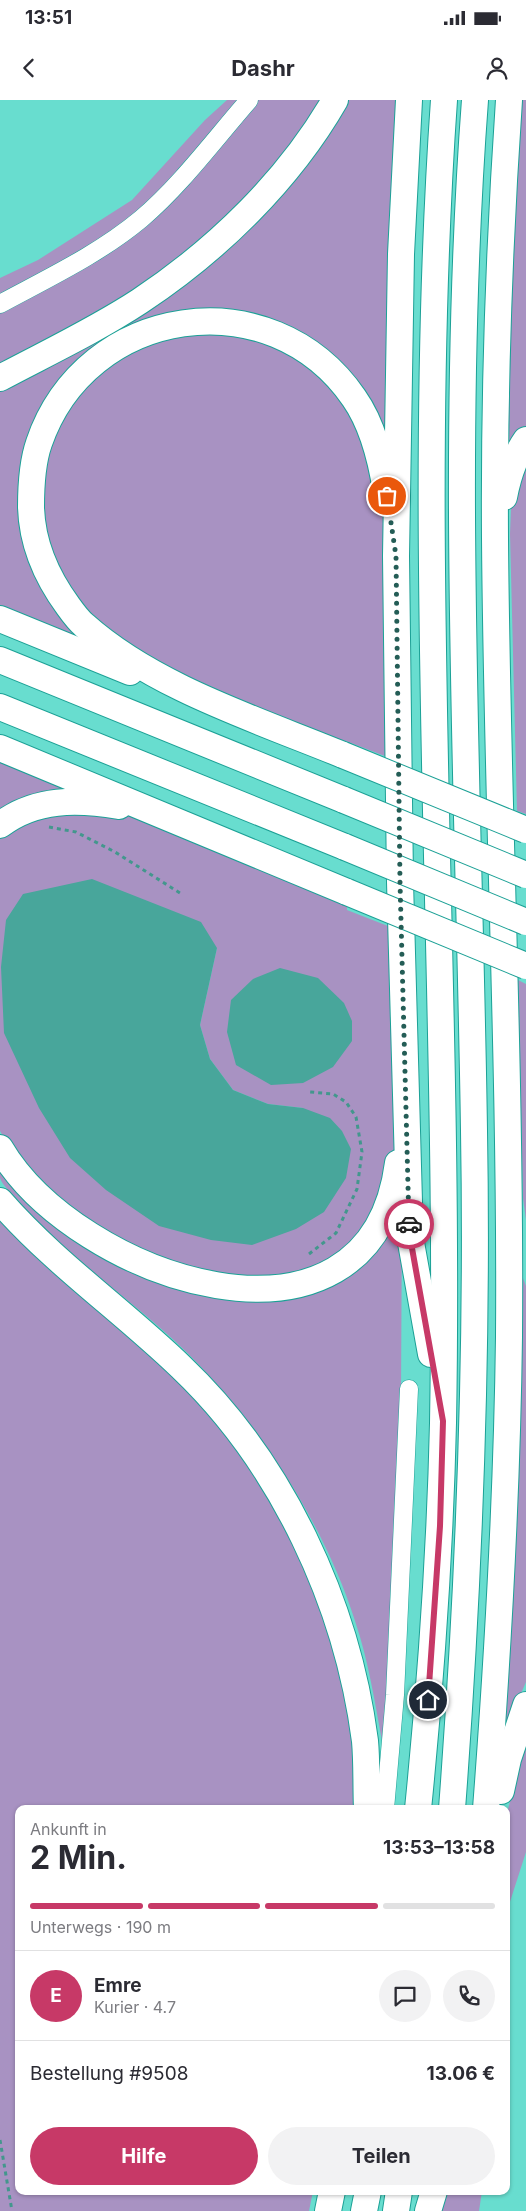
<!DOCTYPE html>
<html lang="de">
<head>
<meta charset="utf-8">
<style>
	:root { --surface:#fff; --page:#f2f2f3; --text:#2b2b33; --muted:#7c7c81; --line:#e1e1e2; --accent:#c73967 }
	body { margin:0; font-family:Inter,sans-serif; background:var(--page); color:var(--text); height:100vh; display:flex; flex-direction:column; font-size:19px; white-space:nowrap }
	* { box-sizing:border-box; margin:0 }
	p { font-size:16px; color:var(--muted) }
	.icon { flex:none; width:28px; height:28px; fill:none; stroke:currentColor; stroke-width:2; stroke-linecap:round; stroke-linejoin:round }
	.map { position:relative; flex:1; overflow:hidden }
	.sheet { position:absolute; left:15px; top:1705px; width:495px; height:390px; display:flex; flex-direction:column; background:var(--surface); border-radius:10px; box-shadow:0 1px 4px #0004 }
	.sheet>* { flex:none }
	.pin { position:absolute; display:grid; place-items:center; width:42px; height:42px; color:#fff; margin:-21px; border:2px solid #fff; border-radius:50%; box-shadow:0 1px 5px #0007 }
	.courier { position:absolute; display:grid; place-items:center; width:50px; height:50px; margin:-25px; border:4px solid #c73967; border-radius:50%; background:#fff; color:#222; box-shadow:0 1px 6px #0007 }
	.headline em { font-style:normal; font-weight:700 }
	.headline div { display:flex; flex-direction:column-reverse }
	.headline { display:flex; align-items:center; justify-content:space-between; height:85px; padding:0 15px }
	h1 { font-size:32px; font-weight:700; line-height:38px }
	.bar { display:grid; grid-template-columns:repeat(4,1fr); gap:8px 5px; align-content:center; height:60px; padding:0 15px }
	.bar i { height:6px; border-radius:4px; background:var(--line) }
	.bar .selected { background:var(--accent) }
	.bar p { grid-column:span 4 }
	.line { display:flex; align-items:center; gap:12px; padding:0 15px; border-top:1px solid var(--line) }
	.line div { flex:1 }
	.round { display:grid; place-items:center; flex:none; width:52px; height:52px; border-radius:26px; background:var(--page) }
	.primary-button { display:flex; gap:10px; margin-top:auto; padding:10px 15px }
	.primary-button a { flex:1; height:58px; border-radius:30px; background:var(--accent); color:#fff; font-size:20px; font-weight:700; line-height:58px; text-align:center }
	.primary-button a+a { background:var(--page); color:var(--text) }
	.status { display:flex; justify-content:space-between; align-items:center; height:35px; padding:0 25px; background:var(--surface); direction:ltr }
	.status svg { height:14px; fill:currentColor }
	header { display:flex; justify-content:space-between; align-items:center; height:65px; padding:0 15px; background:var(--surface); font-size:22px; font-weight:700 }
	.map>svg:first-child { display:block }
</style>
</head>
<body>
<div class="status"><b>13:51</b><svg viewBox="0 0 49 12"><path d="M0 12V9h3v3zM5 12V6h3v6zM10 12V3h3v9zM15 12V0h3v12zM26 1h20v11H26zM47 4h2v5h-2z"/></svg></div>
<header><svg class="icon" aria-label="back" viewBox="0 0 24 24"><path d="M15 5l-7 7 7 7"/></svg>Dashr<svg class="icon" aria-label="person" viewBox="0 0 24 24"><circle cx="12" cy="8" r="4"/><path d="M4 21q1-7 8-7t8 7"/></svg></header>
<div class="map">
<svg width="526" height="2111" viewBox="0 0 526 2111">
	<rect width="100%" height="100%" fill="#68ddcf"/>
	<g fill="#a892c2" fill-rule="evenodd">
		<polygon points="227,0 243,0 131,121 0,198 0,178 38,160 132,100 205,20"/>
		<polygon points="254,0 324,0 303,33 227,120 122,201 0,267 0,210 101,153"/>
		<polygon points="348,0 401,0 392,349 266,222 105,245 23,396 99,550 0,514 0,287 98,238"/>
		<polygon points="518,0 526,0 526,327 507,360 504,319"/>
		<polygon points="202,229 281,245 346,298 379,379 384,421 390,658 343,640 343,642 175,575 137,555 77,507 41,426 42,365 62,310 124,251"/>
		<polygon points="526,354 526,714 517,711 510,434 511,407"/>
		<polygon points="0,654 83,691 0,716"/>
		<path d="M44,711L125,714L157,726L347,805V810L393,828L395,1028L394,1056L381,1109L329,1165L259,1181L163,1163L73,1113L6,1042L0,1031V734ZM217,848L200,925L210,959L233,990L268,1004L303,1008H39Z"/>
		<polygon points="518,880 526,884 526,1120 523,1098"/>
		<path d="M0,1063L89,1146L275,1195L387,1130L402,1104L401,1299L391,1543L383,1646C375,1604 369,1562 355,1521C326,1429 267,1337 201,1267C144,1206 70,1163 17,1099C12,1093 2,1085 0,1078C0,1074 0,1068 0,1063Z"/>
		<polygon points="0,1112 153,1250 245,1352 304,1455 347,1581 362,1709 19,1709 19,2091 313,2091 309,2111 0,2111"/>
		<polygon points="518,1165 526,1186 526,1582 509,1621 502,1620"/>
		<polygon points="526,1639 526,1752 508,1808 506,1836 506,1717"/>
		<polygon points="445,2091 482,2091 479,2111 441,2111"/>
	</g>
	<g fill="#48a69b">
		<polygon points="92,779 201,822 217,848 200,925 210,959 233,990 268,1004 303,1008 330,1018 342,1031 351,1049 346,1078 324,1112 296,1129 252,1145 211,1140 159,1126 106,1090 70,1058 39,1008 4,933 1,867 6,820 23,794"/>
		<polygon points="280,868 318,878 344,903 352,921 352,941 333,967 303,983 271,985 236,965 227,932 231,900 253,879"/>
	</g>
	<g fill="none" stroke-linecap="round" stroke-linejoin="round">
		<defs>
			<g id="minor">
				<path d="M0,204C48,178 99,154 141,119C181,85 214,40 249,0"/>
				<polyline points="385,1709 395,1595 409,1289"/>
			</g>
			<g id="highway">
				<polyline points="409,0 401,154 396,456 400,782 410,1137 431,1254"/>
				<path d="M0,278C47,253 96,230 140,201C217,150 289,80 335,0"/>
				<path d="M504,397C508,376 514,357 526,340"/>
				<polyline points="0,519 130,572"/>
				<polyline points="0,560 344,700"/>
				<polyline points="0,607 345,747"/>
				<polyline points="0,648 347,792"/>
				<path d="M343,655C258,620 153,587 84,525C78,520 73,513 68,506C46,476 32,444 31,407C31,386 32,363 39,343C86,205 271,177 354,298C373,325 381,359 386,391"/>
				<path d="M0,725C35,698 78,699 119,706"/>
				<path d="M0,1048C76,1178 370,1279 398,1063"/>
				<path d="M0,1101C54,1163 122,1210 181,1267C282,1363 347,1503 365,1641C367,1663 366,1686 367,1709"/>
				<polyline points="501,1691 508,1659 526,1605"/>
				<path d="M418,1709C431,1580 440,1452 443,1323C451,882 413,441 444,0"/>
				<path d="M452,1709C469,1483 478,1257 474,1031C469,688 449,343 475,0"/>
				<path d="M486,1709C498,1552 507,1394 509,1237C511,970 497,704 495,438C494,292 499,146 509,0"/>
				<polyline points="328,2111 332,2091"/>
				<polyline points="364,2111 368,2091"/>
				<polyline points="396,2111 399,2091"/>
				<polyline points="428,2111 434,2091"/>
			</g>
		</defs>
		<use href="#minor" stroke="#1ca196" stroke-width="19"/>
		<use href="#highway" stroke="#1ca196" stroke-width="28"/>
		<g stroke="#43978d" stroke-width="3" stroke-dasharray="4 4" stroke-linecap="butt">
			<polyline points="49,727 76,732 115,752 180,793"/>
			<polyline points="309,1154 336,1133 357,1089 362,1052 356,1017 346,1002 333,994 310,992"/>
			<polyline points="0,2040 12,2111"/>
		</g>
		<use href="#minor" stroke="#fff" stroke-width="18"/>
		<use href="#highway" stroke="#fff" stroke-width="26"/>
		<defs>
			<g id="highway-bridge">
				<polyline points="343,655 526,730"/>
				<polyline points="344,700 526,775"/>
				<polyline points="345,747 526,822"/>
				<polyline points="347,792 526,866"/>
			</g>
		</defs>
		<use href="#highway-bridge" stroke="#1ca196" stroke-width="28" stroke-linecap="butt"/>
		<use href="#highway-bridge" stroke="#fff" stroke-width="26"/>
	</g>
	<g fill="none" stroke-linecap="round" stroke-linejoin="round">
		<polyline stroke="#245d56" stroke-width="5" stroke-dasharray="0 9" points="387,396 396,456 400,782 409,1124"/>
		<polyline stroke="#c73967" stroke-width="6" points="409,1124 410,1137 443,1321 440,1426 428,1600"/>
	</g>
</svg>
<div class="pin" style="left:387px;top:396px;background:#ea580c"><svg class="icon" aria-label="bag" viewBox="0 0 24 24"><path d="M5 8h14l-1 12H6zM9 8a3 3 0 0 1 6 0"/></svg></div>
<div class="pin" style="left:428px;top:1600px;background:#1f2937"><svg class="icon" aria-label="home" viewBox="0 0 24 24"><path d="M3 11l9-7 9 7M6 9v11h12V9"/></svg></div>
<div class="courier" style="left:409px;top:1124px"><svg class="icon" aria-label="car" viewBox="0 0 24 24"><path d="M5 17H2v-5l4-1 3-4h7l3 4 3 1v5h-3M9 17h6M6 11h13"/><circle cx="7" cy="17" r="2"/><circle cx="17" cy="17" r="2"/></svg></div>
<section class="sheet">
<div class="headline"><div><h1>2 Min.</h1><p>Ankunft in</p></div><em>13:53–13:58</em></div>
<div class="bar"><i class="selected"></i><i class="selected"></i><i class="selected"></i><i></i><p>Unterwegs · 190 m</p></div>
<div class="line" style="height:90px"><b class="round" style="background:var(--accent);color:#fff">E</b><div><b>Emre</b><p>Kurier · 4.7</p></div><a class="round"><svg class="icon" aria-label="chat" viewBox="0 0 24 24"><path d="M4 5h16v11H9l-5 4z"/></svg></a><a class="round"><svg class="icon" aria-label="phone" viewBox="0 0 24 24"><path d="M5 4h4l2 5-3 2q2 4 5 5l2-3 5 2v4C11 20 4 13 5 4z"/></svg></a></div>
<div class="line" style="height:65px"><div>Bestellung #9508</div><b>13.06 €</b></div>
<div class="primary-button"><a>Hilfe</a><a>Teilen</a></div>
</section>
</div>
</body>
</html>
